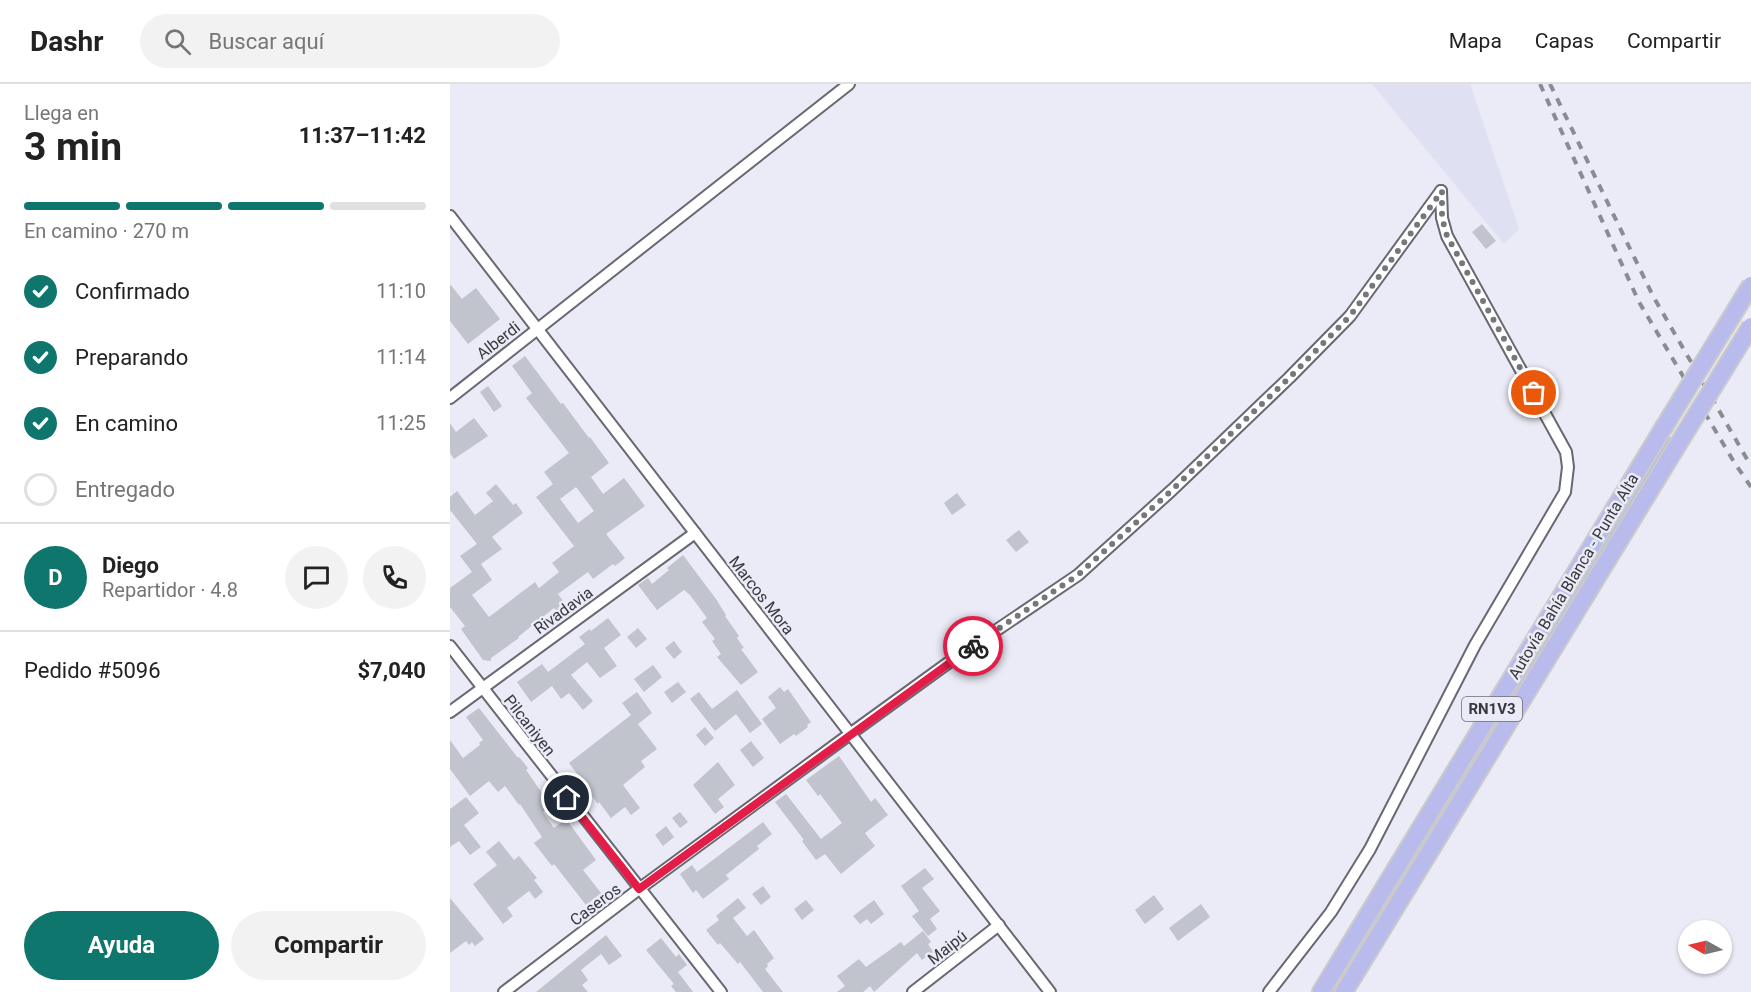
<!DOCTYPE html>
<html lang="es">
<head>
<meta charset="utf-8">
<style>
	:root { --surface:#fff; --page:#f2f2f2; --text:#222; --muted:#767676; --line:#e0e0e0; --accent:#0f766e }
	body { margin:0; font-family:Roboto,sans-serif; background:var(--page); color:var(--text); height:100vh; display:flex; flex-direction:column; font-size:22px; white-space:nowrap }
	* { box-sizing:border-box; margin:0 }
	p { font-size:20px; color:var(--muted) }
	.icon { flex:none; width:33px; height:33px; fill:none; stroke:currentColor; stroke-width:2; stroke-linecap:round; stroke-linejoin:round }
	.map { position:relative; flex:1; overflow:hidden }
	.drawer { display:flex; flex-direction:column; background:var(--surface); width:450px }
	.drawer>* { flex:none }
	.needle { width:39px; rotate:278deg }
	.buttons { position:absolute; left:1228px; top:836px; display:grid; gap:12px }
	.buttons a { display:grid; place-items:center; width:54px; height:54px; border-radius:50%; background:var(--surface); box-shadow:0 2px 4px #0004; font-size:30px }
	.pin { position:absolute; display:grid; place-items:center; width:51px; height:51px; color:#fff; margin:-26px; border:3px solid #fff; border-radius:50%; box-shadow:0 2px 6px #0007 }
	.courier { position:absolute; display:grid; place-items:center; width:60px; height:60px; margin:-30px; border:4px solid #e11d48; border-radius:50%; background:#fff; color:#222; box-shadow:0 2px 8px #0007 }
	.summary em { font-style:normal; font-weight:700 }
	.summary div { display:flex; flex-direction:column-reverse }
	.summary { display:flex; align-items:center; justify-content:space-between; height:102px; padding:0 24px }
	h1 { font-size:39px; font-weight:700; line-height:45px }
	.bar { display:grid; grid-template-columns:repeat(4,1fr); gap:9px 6px; align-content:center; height:72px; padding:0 24px }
	.bar i { height:8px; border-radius:4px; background:var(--line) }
	.bar .selected { background:var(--accent) }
	.bar p { grid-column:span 4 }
	.line { display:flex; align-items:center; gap:15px; padding:0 24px; border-top:2px solid var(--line) }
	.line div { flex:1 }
	.round { display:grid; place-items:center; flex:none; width:63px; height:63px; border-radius:32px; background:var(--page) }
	ol { padding:0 24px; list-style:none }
	li { display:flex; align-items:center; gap:18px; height:66px }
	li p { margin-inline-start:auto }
	li .icon { padding:6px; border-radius:50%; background:var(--accent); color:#fff; stroke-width:4 }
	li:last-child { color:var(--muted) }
	li i { width:33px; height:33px; border:3px solid var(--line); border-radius:50% }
	.action { display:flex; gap:12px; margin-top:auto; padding:12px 24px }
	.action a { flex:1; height:69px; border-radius:36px; background:var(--accent); color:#fff; font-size:24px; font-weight:700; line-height:69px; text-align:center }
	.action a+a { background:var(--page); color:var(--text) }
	header { display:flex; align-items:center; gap:36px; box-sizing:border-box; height:84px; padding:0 30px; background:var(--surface); border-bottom:2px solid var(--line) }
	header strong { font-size:28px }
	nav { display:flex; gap:33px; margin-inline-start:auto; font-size:21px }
	.search { width:420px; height:54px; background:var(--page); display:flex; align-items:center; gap:15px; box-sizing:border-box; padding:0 21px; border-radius:33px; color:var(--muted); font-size:22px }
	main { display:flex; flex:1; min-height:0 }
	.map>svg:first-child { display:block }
</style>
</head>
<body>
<header>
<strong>Dashr</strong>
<div class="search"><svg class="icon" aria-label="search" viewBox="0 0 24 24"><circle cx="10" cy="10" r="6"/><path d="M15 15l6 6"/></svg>Buscar aquí</div>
<nav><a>Mapa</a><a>Capas</a><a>Compartir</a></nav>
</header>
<main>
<section class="drawer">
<div class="summary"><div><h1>3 min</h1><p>Llega en</p></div><em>11:37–11:42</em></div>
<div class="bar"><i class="selected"></i><i class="selected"></i><i class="selected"></i><i></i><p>En camino · 270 m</p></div>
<ol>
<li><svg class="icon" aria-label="check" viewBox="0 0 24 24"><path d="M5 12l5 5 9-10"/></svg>Confirmado<p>11:10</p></li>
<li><svg class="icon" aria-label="check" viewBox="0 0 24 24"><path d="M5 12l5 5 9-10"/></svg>Preparando<p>11:14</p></li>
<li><svg class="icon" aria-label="check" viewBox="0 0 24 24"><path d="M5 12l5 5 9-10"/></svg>En camino<p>11:25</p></li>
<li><i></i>Entregado</li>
</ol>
<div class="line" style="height:108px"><b class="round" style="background:var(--accent);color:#fff">D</b><div><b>Diego</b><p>Repartidor · 4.8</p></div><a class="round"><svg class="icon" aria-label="chat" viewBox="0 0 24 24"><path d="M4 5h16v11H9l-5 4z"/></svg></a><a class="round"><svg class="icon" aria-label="phone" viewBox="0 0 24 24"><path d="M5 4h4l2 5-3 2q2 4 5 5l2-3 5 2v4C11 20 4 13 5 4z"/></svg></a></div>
<div class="line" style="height:78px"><div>Pedido #5096</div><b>$7,040</b></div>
<div class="action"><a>Ayuda</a><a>Compartir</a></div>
</section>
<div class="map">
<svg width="1301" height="908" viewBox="0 0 1301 908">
	<rect width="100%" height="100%" fill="#eaebf6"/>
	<polygon fill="#dfe1f3" points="922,0 1020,0 1069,145 1054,160"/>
	<polygon fill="#b5b9d9" points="1219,352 1221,354 1220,359 886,908 877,908"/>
	<g fill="#c1c3cd" fill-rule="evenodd">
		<polygon points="1032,140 1046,157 1036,165 1022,148"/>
		<polygon points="0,200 12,215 26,204 50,235 18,260 0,237"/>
		<path d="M75,272L111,320L113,319L139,354L140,353L159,379L141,393L153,410L174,394L195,422L156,450L175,474L165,482L163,480L143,495L138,488L108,510L117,522L108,529L104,524L68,553L69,554L41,574V577L33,576L11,545L15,542L0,523V504L22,488L10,472L27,460L0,426V413L7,407L25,431L43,417L36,409L46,400L63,421L66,419L73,429L42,453L52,465L31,480L42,496L22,511L39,533L85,498L89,504L109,488L102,479L124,462L86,413L103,400L94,388L119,369L76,314L82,309L62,282ZM126,403L144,427L128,439L110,415Z"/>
		<polygon points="38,302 52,322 44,328 30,308"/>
		<polygon points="24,334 38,352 4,375 0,369 0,339 6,348"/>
		<polygon points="507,409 516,421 502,431 494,419"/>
		<polygon points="569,446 579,458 566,468 556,456"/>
		<polygon points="233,471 266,515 276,531 275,532 289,552 287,554 294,564 291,565 308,588 291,601 267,573 271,570 262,557 265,555 252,538 257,534 240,511 234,506 207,526 188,501 198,494 202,500 219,486 217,484"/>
		<polygon points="158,534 171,551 154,564 167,582 150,594 137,578 121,591 143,617 133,626 119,609 111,615 102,602 81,618 67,598 92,580 98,588 135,560 129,553 140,545 141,547"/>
		<polygon points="188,544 197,555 186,564 177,553"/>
		<polygon points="224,557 232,568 224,575 215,564"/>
		<polygon points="203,581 212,593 194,608 184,595"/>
		<polygon points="228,598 236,608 222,619 214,608"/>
		<polygon points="330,603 334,608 338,605 361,638 357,641 358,643 346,652 344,650 330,660 312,635 326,624 318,613"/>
		<polygon points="287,606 312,640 300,649 286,630 265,647 240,615 249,608 262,625"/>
		<polygon points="187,608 202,629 188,640 207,665 191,677 195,683 173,701 190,724 181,731 175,723 161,734 149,718 148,720 141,711 142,710 119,679 181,631 172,619"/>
		<polygon points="29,624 68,674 69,673 78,684 76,686 101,722 93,728 104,744 116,735 146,776 133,786 151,809 136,821 104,780 102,782 84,759 92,753 70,720 69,721 55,702 48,708 39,697 20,712 0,685 0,656 13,674 30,661 29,659 33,656 16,633"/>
		<polygon points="255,643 264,654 255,662 246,651"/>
		<polygon points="301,657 314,674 303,683 290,666"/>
		<polygon points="389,672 421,718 425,714 438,731 415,749 425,762 391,790 375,770 366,776 352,757 354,756 325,718 336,710 371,755 392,739 370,710 368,712 356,696"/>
		<polygon points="268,678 285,701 268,715 274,723 265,730 243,701"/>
		<polygon points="16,713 29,729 14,741 31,763 20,771 9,757 0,763 0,725"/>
		<polygon points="230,728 238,738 230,744 222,734"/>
		<polygon points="313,738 322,750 307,762 309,765 276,791 279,795 253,815 246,806 243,809 230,790 242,781 247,788"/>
		<polygon points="216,742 224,753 213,762 205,751"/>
		<polygon points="49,757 64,776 69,772 87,794 84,796 93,808 85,815 79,807 57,824 63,832 53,840 23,800 47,781 36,768"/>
		<polygon points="475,784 484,795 472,804 490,827 480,835 487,845 478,852 462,832 469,827 451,802"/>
		<polygon points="313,802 321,813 311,821 302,810"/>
		<polygon points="704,811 714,825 695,840 685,826"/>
		<polygon points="0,814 34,855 25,862 22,858 19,861 16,857 0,869"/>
		<polygon points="288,814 296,824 283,834 297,852 304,846 324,874 317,880 318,882 315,885 333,908 313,908 290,878 288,880 270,859 268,861 256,846 269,836 266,832"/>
		<polygon points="356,816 364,826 352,836 344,825"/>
		<polygon points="424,816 434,830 421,840 417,835 410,840 403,832"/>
		<polygon points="751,820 760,833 728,857 719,844"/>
		<polygon points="473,847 481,858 478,860 483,868 472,876 467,869 424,908 420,902 413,908 387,908 395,902 387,892 409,875 416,883 451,858 454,862"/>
		<polygon points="156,851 172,872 159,881 151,870 131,886 138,896 132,901 138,908 86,908"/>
		<polygon points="211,854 226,873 229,870 237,881 228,888 243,908 226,908 221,902 224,900 196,866"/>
	</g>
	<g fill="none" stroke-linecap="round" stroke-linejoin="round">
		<defs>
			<g id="minor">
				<polyline points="0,132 600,908"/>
				<polyline points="0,314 399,0"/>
				<polyline points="0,562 271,908"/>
				<polyline points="0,628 245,449"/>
				<polyline points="54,908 189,805 400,650 498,579 628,491 722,406 839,294 900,232 991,107"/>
				<polyline points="463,908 549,841"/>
				<polyline points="819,908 881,828 920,765 1025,561 1115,408 1118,383 1116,368 997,152 992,134 991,107"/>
			</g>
			<g id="primary">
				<polyline points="871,908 1214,343"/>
				<polyline points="894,908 1227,362"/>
			</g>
		</defs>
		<use href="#minor" stroke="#676871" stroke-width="14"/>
		<use href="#primary" stroke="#cbcbcc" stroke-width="20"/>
		<use href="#minor" stroke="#fff" stroke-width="10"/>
		<use href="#primary" stroke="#b8bbeb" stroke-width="16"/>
		<g stroke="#8b8c93" stroke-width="4" stroke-dasharray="8 8" stroke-linecap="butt">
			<polyline points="1090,0 1189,218 1284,378 1301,403"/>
			<polyline points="1100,0 1203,212 1301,382"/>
		</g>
		<defs>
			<g id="primary-bridge">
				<polyline points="1214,343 1301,201"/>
				<polyline points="1227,362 1301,242"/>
			</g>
		</defs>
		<use href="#primary-bridge" stroke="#cbcbcc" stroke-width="20" stroke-linecap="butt"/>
		<use href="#primary-bridge" stroke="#b8bbeb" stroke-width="16"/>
	</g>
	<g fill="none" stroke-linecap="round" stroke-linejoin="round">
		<polyline stroke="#76777d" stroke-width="6" stroke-dasharray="0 10.8" points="523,562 628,491 722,406 839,294 900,232 992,107 992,134 997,152 1084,309"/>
		<polyline stroke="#e11d48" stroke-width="8" points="117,714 189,805 523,562"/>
	</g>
	<g text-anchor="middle" stroke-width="5" stroke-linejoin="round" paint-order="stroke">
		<rect fill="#eaebf6" stroke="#6d6e74" stroke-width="1.5" x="1012" y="613" width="60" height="24" rx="4.5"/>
		<g font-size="15" font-weight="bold" fill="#38383c">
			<text x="1042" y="630">RN1V3</text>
		</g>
		<g font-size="16" fill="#38383c" stroke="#eaebf6">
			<text transform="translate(48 256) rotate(-38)" y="6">Alberdi</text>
			<text transform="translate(1123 492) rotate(-59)" y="6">Autovía Bahía Blanca - Punta Alta</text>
			<text transform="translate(312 511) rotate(52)" y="6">Marcos Mora</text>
			<text transform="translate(113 526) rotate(-36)" y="6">Rivadavia</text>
			<text transform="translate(80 641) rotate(52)" y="6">Pilcaniyen</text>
			<text transform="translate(145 820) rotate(-37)" y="6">Caseros</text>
			<text transform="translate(497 863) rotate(-38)" y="6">Maipú</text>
		</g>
	</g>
</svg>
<div class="buttons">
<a><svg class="needle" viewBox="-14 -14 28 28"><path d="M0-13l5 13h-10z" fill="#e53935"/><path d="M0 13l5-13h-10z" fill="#767676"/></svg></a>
</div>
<div class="pin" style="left:1084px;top:309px;background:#ea580c"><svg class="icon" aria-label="bag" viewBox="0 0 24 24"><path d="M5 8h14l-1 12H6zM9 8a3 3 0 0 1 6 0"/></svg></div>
<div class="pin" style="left:117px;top:714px;background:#1f2937"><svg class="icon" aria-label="home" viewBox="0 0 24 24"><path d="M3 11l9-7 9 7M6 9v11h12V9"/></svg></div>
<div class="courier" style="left:523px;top:562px"><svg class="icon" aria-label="bike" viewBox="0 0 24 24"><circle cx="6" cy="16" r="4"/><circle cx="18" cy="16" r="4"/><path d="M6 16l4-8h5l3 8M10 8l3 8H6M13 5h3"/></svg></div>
</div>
</main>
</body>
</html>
